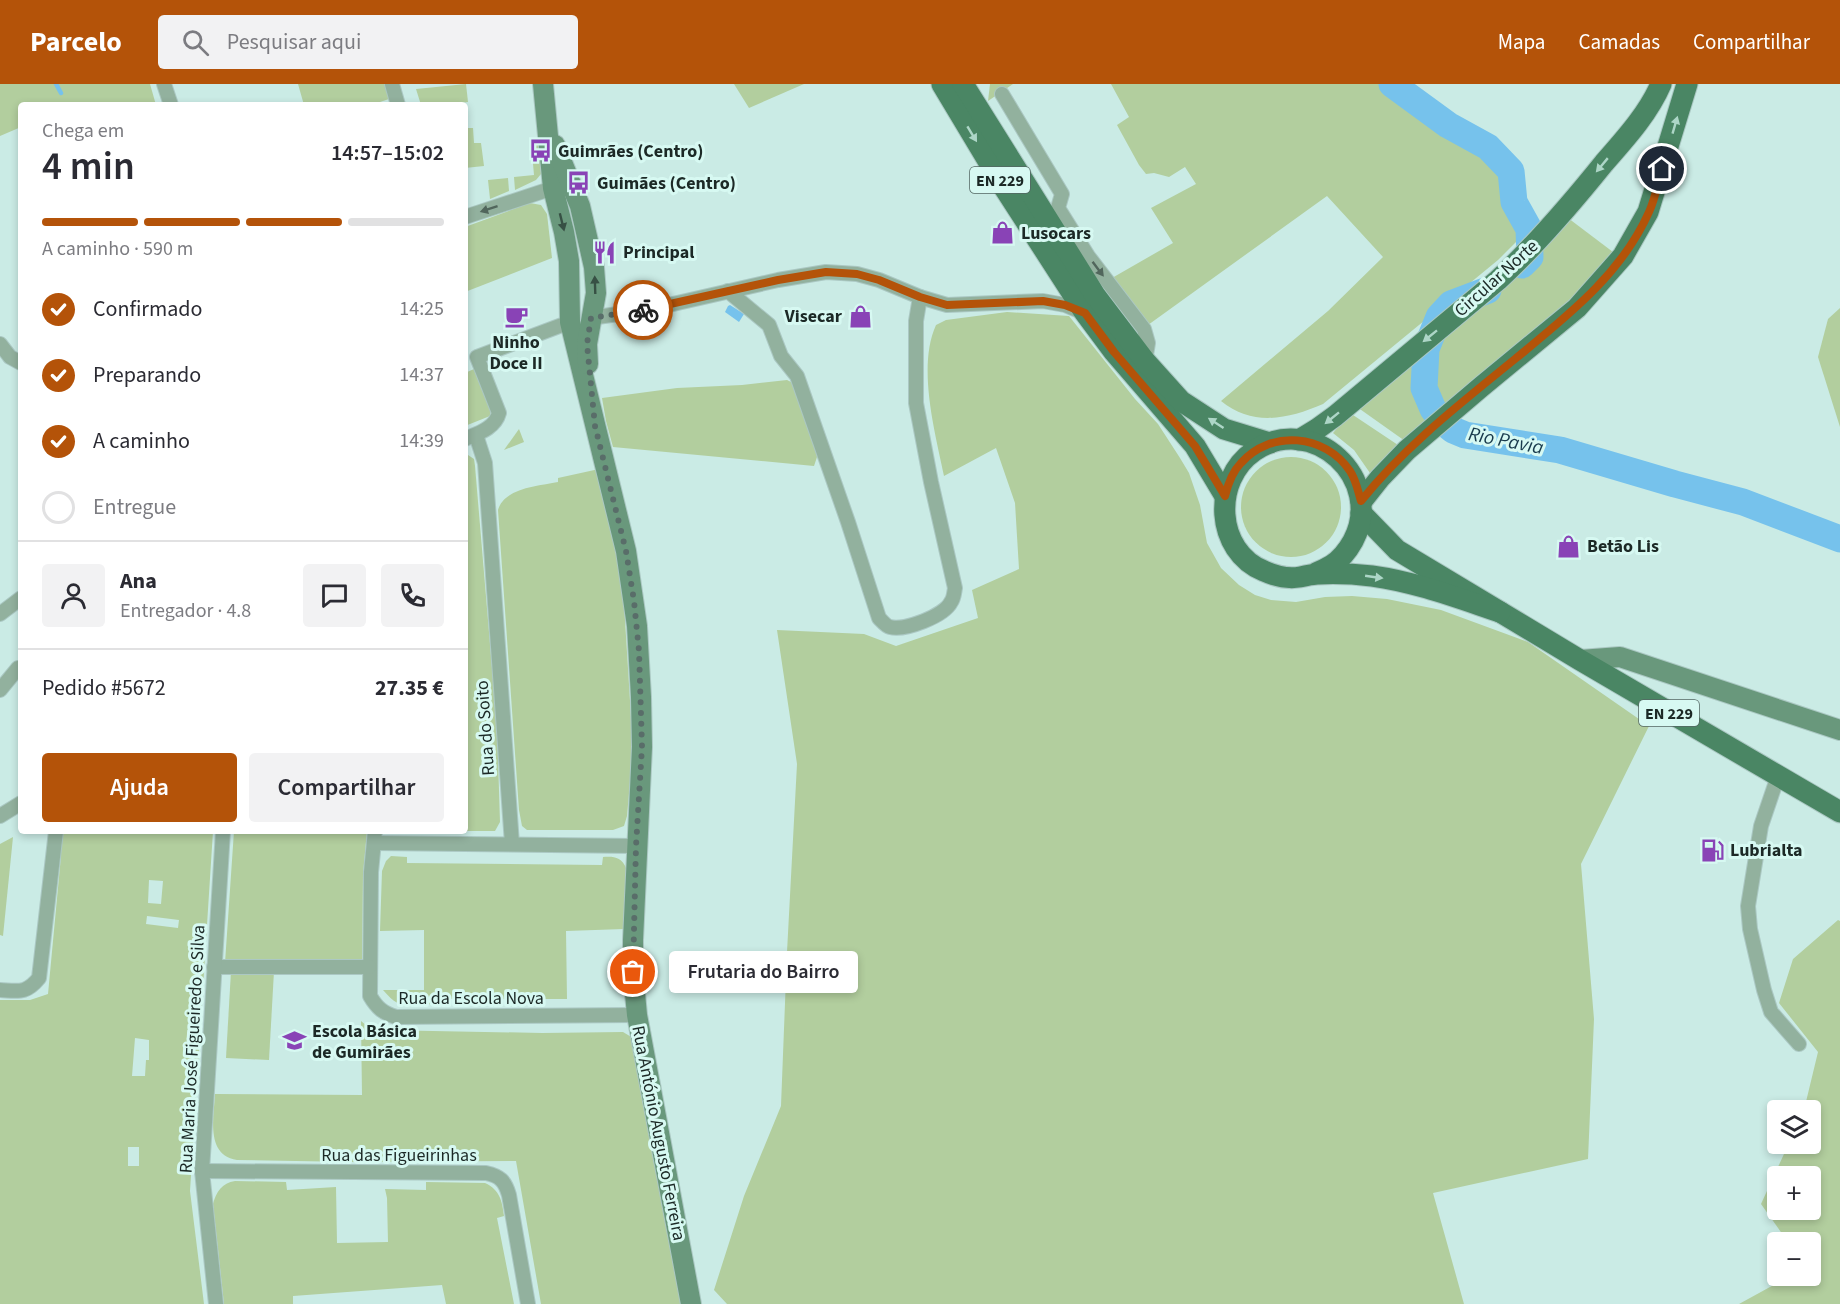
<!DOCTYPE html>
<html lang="pt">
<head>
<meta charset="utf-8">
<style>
	:root { --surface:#fff; --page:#f2f2f3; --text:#2b2b33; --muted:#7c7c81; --line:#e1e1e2; --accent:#b45309 }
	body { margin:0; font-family:"Source Sans 3",sans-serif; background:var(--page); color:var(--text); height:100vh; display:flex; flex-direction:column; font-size:22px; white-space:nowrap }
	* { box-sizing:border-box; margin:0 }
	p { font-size:20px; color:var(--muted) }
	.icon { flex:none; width:33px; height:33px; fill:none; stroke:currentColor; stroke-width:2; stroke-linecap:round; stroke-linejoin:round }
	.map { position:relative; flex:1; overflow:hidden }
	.drawer { position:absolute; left:18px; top:18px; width:450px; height:732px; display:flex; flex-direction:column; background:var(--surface); border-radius:6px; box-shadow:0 3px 9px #0003 }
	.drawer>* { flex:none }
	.tools { position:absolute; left:1767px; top:1016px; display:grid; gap:12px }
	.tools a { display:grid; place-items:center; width:54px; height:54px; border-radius:6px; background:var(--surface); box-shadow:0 3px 9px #0003; font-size:30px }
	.pin { position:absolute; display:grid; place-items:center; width:51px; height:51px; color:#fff; margin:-26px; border:3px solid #fff; border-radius:50%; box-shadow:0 2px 6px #0007 }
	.courier { position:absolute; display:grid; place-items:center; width:60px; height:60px; margin:-30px; border:4px solid #b45309; border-radius:50%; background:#fff; color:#222; box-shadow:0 2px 8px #0007 }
	.bubble { position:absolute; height:42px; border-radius:6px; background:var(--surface); box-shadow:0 3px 9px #0003; font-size:20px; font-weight:600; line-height:42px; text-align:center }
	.head em { font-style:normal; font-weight:600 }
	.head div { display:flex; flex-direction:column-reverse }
	.head { display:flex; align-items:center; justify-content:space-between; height:102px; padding:0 24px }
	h1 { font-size:39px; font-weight:600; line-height:45px }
	.bar { display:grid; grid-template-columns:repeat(4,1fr); gap:9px 6px; align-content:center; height:72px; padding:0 24px }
	.bar i { height:8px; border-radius:4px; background:var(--line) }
	.bar .on { background:var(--accent) }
	.bar p { grid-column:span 4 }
	.line { display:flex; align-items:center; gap:15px; padding:0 24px; border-top:2px solid var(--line) }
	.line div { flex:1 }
	.round { display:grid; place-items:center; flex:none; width:63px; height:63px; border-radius:6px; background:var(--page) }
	ol { padding:0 24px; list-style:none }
	li { display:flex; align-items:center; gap:18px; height:66px }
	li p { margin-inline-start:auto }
	li .icon { padding:6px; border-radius:50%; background:var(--accent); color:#fff; stroke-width:4 }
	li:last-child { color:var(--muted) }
	li i { width:33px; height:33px; border:3px solid var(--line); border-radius:50% }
	.action { display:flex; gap:12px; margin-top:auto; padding:12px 24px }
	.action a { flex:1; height:69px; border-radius:6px; background:var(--accent); color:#fff; font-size:24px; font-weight:600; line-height:69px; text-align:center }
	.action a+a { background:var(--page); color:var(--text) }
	header { display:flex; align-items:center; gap:36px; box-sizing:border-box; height:84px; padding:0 30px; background:var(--accent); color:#fff }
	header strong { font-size:28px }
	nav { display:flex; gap:33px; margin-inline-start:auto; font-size:21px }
	.search { width:420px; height:54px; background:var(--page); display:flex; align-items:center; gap:15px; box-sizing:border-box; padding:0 21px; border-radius:6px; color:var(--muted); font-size:22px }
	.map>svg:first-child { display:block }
</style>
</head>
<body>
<header>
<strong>Parcelo</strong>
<div class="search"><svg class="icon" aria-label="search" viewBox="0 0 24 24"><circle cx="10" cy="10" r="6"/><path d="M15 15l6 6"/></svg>Pesquisar aqui</div>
<nav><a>Mapa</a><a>Camadas</a><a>Compartilhar</a></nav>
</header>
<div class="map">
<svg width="1840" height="1220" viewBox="0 0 1840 1220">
	<rect width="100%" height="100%" fill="#caebe5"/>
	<g fill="#b2ce9e" fill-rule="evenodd">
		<polygon points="0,0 150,0 156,21 21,21 21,43 0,52"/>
		<polygon points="298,0 385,0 389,15 371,21 304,21"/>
		<polygon points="466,0 468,18 441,21 421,21 416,5"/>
		<polygon points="734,0 804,0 749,24"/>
		<polygon points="990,0 1013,0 988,17"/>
		<path d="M1111,0H1385L1446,45L1482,64L1489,69L1506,89L1509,120L1525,149L1498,176L1323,320C1288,335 1253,343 1221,317L1328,227L1383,173L1327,112L1148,241L1112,194L1173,159L1151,124L1196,100L1185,83L1169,93L1154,89L1146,90L1139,81L1117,41L1129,33Z"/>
		<polygon points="473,44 474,59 481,59 484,82 465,84 465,44"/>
		<polygon points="531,57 539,57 541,90 536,96 515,106 514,93 534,91"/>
		<polygon points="508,94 509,107 490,115 488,96"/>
		<polygon points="530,119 541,121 547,130 552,174 465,208 465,143"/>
		<polygon points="1568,134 1613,168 1565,223 1405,357 1357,323"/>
		<polygon points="1840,224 1840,343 1818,273 1828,235"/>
		<path d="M1007,228L1069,232L1135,315L1158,340L1180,374L1189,389L1200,421L1207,459L1221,484L1239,501L1255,511L1271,516L1296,518L1325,513L1352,512L1387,515L1441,526L1528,558L1649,642L1581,780L1594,935L1588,1075L1433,1109L1464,1220H727L714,1206L744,1112L781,1022L787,868L797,680L777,546L864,550L896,562L978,534L972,506L1019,485L1015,419L996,364L944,392C935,348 917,283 936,241L946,236Z"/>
		<polygon points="474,285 491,327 490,332 465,342 465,289"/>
		<polygon points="787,296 793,299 809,337 817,373 814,382 613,363 606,337 602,314 677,304 742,301"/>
		<polygon points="1350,329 1398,361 1370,389 1354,366 1333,349"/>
		<polygon points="519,345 524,358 504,366"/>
		<polygon points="465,369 474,375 475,382 497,643 500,738 495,747 465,747"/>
		<circle cx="1291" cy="423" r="50"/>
		<path d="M599,385L622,488L633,665L627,732L624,742L613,746H527L522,742L519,726L498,426C504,404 538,402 558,398V394Z"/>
		<path d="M61,747H213L190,1107L204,1220H0V916H30L48,910L61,772ZM149,796L163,797L161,820L148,819ZM147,832L179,836L178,844L146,840ZM135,954L149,956V976H146L145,992H132ZM128,1063H139V1082H128Z"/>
		<polygon points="234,747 367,747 363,790 362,877 225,879"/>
		<polygon points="13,753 3,852 0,851 0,760"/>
		<path d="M391,772L407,773V779L602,781L603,773C613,772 622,773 626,784L624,845L566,847L567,915H431V920C407,923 400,926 383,906H424V846L380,847L382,787L386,777Z"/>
		<path d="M1838,836L1840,837V1220H1739L1792,1191H1810V1158H1788L1761,1120L1789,1059H1810V1026H1804L1818,968L1779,919L1793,875ZM1778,1092H1810V1125H1778Z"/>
		<polygon points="231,887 274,887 269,976 226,974"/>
		<path d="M361,937L367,942L381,946L542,949L623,948L633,954L676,1179L681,1220H541L516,1077L352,1078L237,1076C205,1071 214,1033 215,1010L362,1011Z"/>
		<path d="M235,1097L286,1098L287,1106L336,1103L337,1159L388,1158L387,1114L385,1105L426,1106V1098L485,1099C500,1106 502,1117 504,1132L497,1134L514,1220H446L442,1201L293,1212V1220H224L213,1120C216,1108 222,1099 235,1097Z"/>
	</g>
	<polygon fill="#76c2ec" points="730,221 744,230 739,238 725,228 728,222"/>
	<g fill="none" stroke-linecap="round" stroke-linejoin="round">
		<polyline stroke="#76c2ec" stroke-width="4.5" points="56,0 61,9"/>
		<g stroke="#76c2ec" stroke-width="27">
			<polyline points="1392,0 1448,41 1488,63 1511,87 1514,118 1529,145 1530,173 1522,181"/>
			<polyline points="1488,206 1451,220 1439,233 1426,265 1424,304 1433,325 1443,338 1453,346 1465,351 1560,366 1675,400 1743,418 1840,455"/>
		</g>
		<defs>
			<g id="street">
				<polyline points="164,0 171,21"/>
				<polyline points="392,0 398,21"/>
				<polyline points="1002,10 1062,110 1058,124 1088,172 1144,245 1148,259 1145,277"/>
				<polyline points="465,133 553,104"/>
				<path d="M728,207L769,241L781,272L797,292L848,438L879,534C882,537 886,542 890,543C905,547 944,532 951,518C954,514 954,509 955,504L931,398L916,319V237L920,213"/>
				<polyline points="591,234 651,225 778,196 826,188 857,190 879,196 920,213 947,221 1043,217 1065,221 1084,229"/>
				<polyline points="0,260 10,273 21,279"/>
				<polyline points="476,351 485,379 512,760"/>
				<path d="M465,355C479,349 495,344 499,329L477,273L570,238"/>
				<polyline points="0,530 21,514"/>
				<polyline points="0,606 18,584"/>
				<polyline points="1778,692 1761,742 1748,822 1750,845 1764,906 1771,928 1799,960"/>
				<polyline points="0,732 21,719"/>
				<path d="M375,747L371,788L370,912C377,924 383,929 396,933L637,931"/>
				<polyline points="374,759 636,762"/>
				<polyline points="214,883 369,883"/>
				<path d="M0,906C19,907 26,910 39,894L56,747"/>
				<path d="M202,1087L486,1089C500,1092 505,1097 509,1111L528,1220"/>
				<polyline points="216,1220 202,1087 223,747"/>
			</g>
			<g id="secondary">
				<polyline points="543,0 553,104 564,148 569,177 570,238 626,467 637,542 641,613 642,663 633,856 633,888 637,931 691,1220"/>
				<polyline points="555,61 580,122 594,183 596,209 587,260 588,280"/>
				<polyline points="1580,576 1620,573 1840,646"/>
			</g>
			<g id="primary">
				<polyline points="942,0 1005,105 1085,229 1114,268 1195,362 1225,412"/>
				<polyline points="963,0 1095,211 1145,277 1181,317 1224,345 1270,359"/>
				<path d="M1299,356L1317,345L1335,332L1498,196C1537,160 1571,120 1604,79C1625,55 1648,30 1661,0"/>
				<polyline points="1361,418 1380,394 1407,366 1481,303 1577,224 1623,172 1648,128 1687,0"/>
				<polyline points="1361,429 1397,466 1580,576 1840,728"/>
				<path d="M1316,489C1321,487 1327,484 1332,481C1341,475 1348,466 1353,457C1386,395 1312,327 1254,367C1212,396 1215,467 1264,487C1275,492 1288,495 1300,493C1306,492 1312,490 1318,490C1335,489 1355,490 1372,492C1416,498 1458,514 1500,528"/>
			</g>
		</defs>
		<use href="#street" stroke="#abc8c3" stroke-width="16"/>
		<use href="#secondary" stroke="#abc8c3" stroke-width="22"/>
		<use href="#primary" stroke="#abc8c3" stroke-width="23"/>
		<use href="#street" stroke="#92b19e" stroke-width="14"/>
		<use href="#secondary" stroke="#69987c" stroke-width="20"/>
		<use href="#primary" stroke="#4a8664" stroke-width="21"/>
	</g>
	<defs><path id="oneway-solid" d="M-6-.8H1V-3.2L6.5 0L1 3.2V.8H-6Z" transform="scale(1.5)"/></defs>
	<g fill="#add6c7">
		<use href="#oneway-solid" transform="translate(1675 41) rotate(-74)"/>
		<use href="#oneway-solid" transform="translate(972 50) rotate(59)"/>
		<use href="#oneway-solid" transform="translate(1602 81) rotate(130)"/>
		<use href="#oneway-solid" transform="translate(1430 252) rotate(141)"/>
		<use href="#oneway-solid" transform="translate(1332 334) rotate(141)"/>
		<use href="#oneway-solid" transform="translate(1216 339) rotate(-147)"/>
		<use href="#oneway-solid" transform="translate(1374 493) rotate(8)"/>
	</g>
	<g fill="#51665c">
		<use href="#oneway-solid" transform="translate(489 125) rotate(162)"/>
		<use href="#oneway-solid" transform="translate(1098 185) rotate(53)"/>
	</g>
	<g fill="#375044">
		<use href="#oneway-solid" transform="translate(562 138) rotate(76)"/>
		<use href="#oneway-solid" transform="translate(595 201) rotate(-92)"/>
	</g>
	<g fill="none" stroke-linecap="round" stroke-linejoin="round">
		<polyline stroke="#596d69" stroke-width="6" stroke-dasharray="0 10.8" points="633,888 636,762 642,663 639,567 634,517 626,467 595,342 587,260 591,234 643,226"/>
		<path stroke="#b45309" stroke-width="8" d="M643,226L778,196L826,188L857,190L879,196L920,213L947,221L1043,217L1065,221L1085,229L1114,268L1195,362L1225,412C1228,400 1232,388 1241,379C1271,345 1325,350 1350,387C1356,396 1358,407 1361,417C1404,363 1461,319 1515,275C1566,233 1621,191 1649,128C1655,115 1658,99 1662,85"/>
	</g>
	<defs>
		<symbol id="bus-bare" viewBox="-9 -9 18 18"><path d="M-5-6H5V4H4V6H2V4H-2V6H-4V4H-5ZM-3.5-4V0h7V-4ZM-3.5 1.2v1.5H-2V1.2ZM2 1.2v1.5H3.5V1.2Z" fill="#8943b6" stroke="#d7f9f2" stroke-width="2.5" paint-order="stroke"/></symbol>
		<symbol id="shop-bare" viewBox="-9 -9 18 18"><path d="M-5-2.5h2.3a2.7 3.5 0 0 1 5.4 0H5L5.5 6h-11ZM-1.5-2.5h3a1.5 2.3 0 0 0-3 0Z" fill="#8943b6" stroke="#d7f9f2" stroke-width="2.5" paint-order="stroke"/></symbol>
		<symbol id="restaurant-bare" viewBox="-9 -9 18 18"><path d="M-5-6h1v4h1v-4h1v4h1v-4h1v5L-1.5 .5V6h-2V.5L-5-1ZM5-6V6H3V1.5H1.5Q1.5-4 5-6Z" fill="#8943b6" stroke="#d7f9f2" stroke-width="2.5" paint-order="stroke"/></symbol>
		<symbol id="cafe-bare" viewBox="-9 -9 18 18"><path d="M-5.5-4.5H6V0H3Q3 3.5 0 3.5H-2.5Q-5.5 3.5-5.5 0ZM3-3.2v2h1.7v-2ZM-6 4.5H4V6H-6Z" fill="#8943b6" stroke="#d7f9f2" stroke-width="2.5" paint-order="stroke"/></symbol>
		<symbol id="fuel-bare" viewBox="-9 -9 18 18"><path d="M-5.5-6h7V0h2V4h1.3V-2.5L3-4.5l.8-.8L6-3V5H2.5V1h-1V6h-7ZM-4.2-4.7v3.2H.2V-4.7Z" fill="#8943b6" stroke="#d7f9f2" stroke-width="2.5" paint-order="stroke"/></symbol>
		<symbol id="school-bare" viewBox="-9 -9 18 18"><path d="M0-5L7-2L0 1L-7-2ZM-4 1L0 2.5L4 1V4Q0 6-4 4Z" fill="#8943b6" stroke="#d7f9f2" stroke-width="2.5" paint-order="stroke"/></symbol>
	</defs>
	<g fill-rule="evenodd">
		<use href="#bus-bare" x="524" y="50" width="33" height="33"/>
		<use href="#bus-bare" x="562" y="82" width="33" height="33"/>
		<use href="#shop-bare" x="986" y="132" width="33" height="33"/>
		<use href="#restaurant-bare" x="588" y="152" width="33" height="33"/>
		<use href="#cafe-bare" x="500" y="216" width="33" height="33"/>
		<use href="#shop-bare" x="844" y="216" width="33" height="33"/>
		<use href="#shop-bare" x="1552" y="446" width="33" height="33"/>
		<use href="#fuel-bare" x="1696" y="750" width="33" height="33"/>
		<use href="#school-bare" x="278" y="940" width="33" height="33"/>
	</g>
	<g text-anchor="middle" stroke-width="6" stroke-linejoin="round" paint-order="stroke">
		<g fill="#d7f9f2" stroke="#546763" stroke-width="1.5">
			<rect x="970" y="83" width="60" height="26" rx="4.5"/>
			<rect x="1639" y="616" width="60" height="26" rx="4.5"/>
		</g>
		<g font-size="16" font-weight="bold" fill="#1c2926">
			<text x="1000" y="102">EN 229</text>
			<text x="1669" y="635">EN 229</text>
		</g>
		<g font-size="18" font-weight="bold" fill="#1c2926" stroke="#d7f9f2" text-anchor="start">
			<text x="558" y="73">Guimrães (Centro)</text>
			<text x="597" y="105">Guimães (Centro)</text>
			<text x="1021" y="155">Lusocars</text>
			<text x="623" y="174">Principal</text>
			<text x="842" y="238" text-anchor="end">Visecar</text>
			<text x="516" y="264" text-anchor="middle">Ninho<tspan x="516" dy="21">Doce II</tspan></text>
			<text x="1587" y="468">Betão Lis</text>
			<text x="1730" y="772">Lubrialta</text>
			<text x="312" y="953">Escola Básica<tspan x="312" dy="21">de Gumirães</tspan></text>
		</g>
		<g font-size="18" fill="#1c2926" stroke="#d7f9f2">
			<text transform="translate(1496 194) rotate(-42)" y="6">Circular Norte</text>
			<text transform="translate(485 644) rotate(-94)" y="6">Rua do Soito</text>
			<text x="471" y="920">Rua da Escola Nova</text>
			<text transform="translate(192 965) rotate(-87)" y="6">Rua Maria José Figueiredo e Silva</text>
			<text transform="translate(659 1049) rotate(79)" y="6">Rua António Augusto Ferreira</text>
			<text x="399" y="1077">Rua das Figueirinhas</text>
		</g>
		<g font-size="20" font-style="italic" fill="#183a4c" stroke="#d7f9f2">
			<text transform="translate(1506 356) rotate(11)" y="7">Rio Pavia</text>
		</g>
	</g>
</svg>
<div class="tools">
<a><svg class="icon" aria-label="layers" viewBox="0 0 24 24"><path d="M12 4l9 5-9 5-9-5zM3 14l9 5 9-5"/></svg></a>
<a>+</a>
<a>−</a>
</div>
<div class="pin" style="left:633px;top:888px;background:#ea580c"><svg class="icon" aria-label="bag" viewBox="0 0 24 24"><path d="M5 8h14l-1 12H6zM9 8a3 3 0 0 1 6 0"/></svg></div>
<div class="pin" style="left:1662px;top:85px;background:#1f2937"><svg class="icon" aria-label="home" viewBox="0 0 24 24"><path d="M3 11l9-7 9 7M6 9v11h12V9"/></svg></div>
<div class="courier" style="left:643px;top:226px"><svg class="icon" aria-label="bike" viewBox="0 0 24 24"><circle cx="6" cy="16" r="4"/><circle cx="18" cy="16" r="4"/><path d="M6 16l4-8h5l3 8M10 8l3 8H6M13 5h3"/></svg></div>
<div class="bubble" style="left:669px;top:867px;width:189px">Frutaria do Bairro</div>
<section class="drawer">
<div class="head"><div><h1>4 min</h1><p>Chega em</p></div><em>14:57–15:02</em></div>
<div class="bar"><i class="on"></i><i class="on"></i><i class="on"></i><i></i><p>A caminho · 590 m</p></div>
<ol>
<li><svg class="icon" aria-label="check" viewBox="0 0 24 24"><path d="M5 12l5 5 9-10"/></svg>Confirmado<p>14:25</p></li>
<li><svg class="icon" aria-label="check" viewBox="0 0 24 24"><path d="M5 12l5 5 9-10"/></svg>Preparando<p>14:37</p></li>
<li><svg class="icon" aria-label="check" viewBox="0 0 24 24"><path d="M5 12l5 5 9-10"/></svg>A caminho<p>14:39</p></li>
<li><i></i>Entregue</li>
</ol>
<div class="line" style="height:108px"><a class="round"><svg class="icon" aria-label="person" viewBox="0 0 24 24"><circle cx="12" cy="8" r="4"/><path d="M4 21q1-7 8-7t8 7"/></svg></a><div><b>Ana</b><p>Entregador · 4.8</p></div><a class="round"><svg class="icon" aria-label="chat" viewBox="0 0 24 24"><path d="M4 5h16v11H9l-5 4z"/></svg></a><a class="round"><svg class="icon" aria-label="phone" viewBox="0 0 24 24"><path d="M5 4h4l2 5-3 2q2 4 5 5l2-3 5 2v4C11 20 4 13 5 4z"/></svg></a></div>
<div class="line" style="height:78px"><div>Pedido #5672</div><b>27.35 €</b></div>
<div class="action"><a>Ajuda</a><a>Compartilhar</a></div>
</section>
</div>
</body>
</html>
